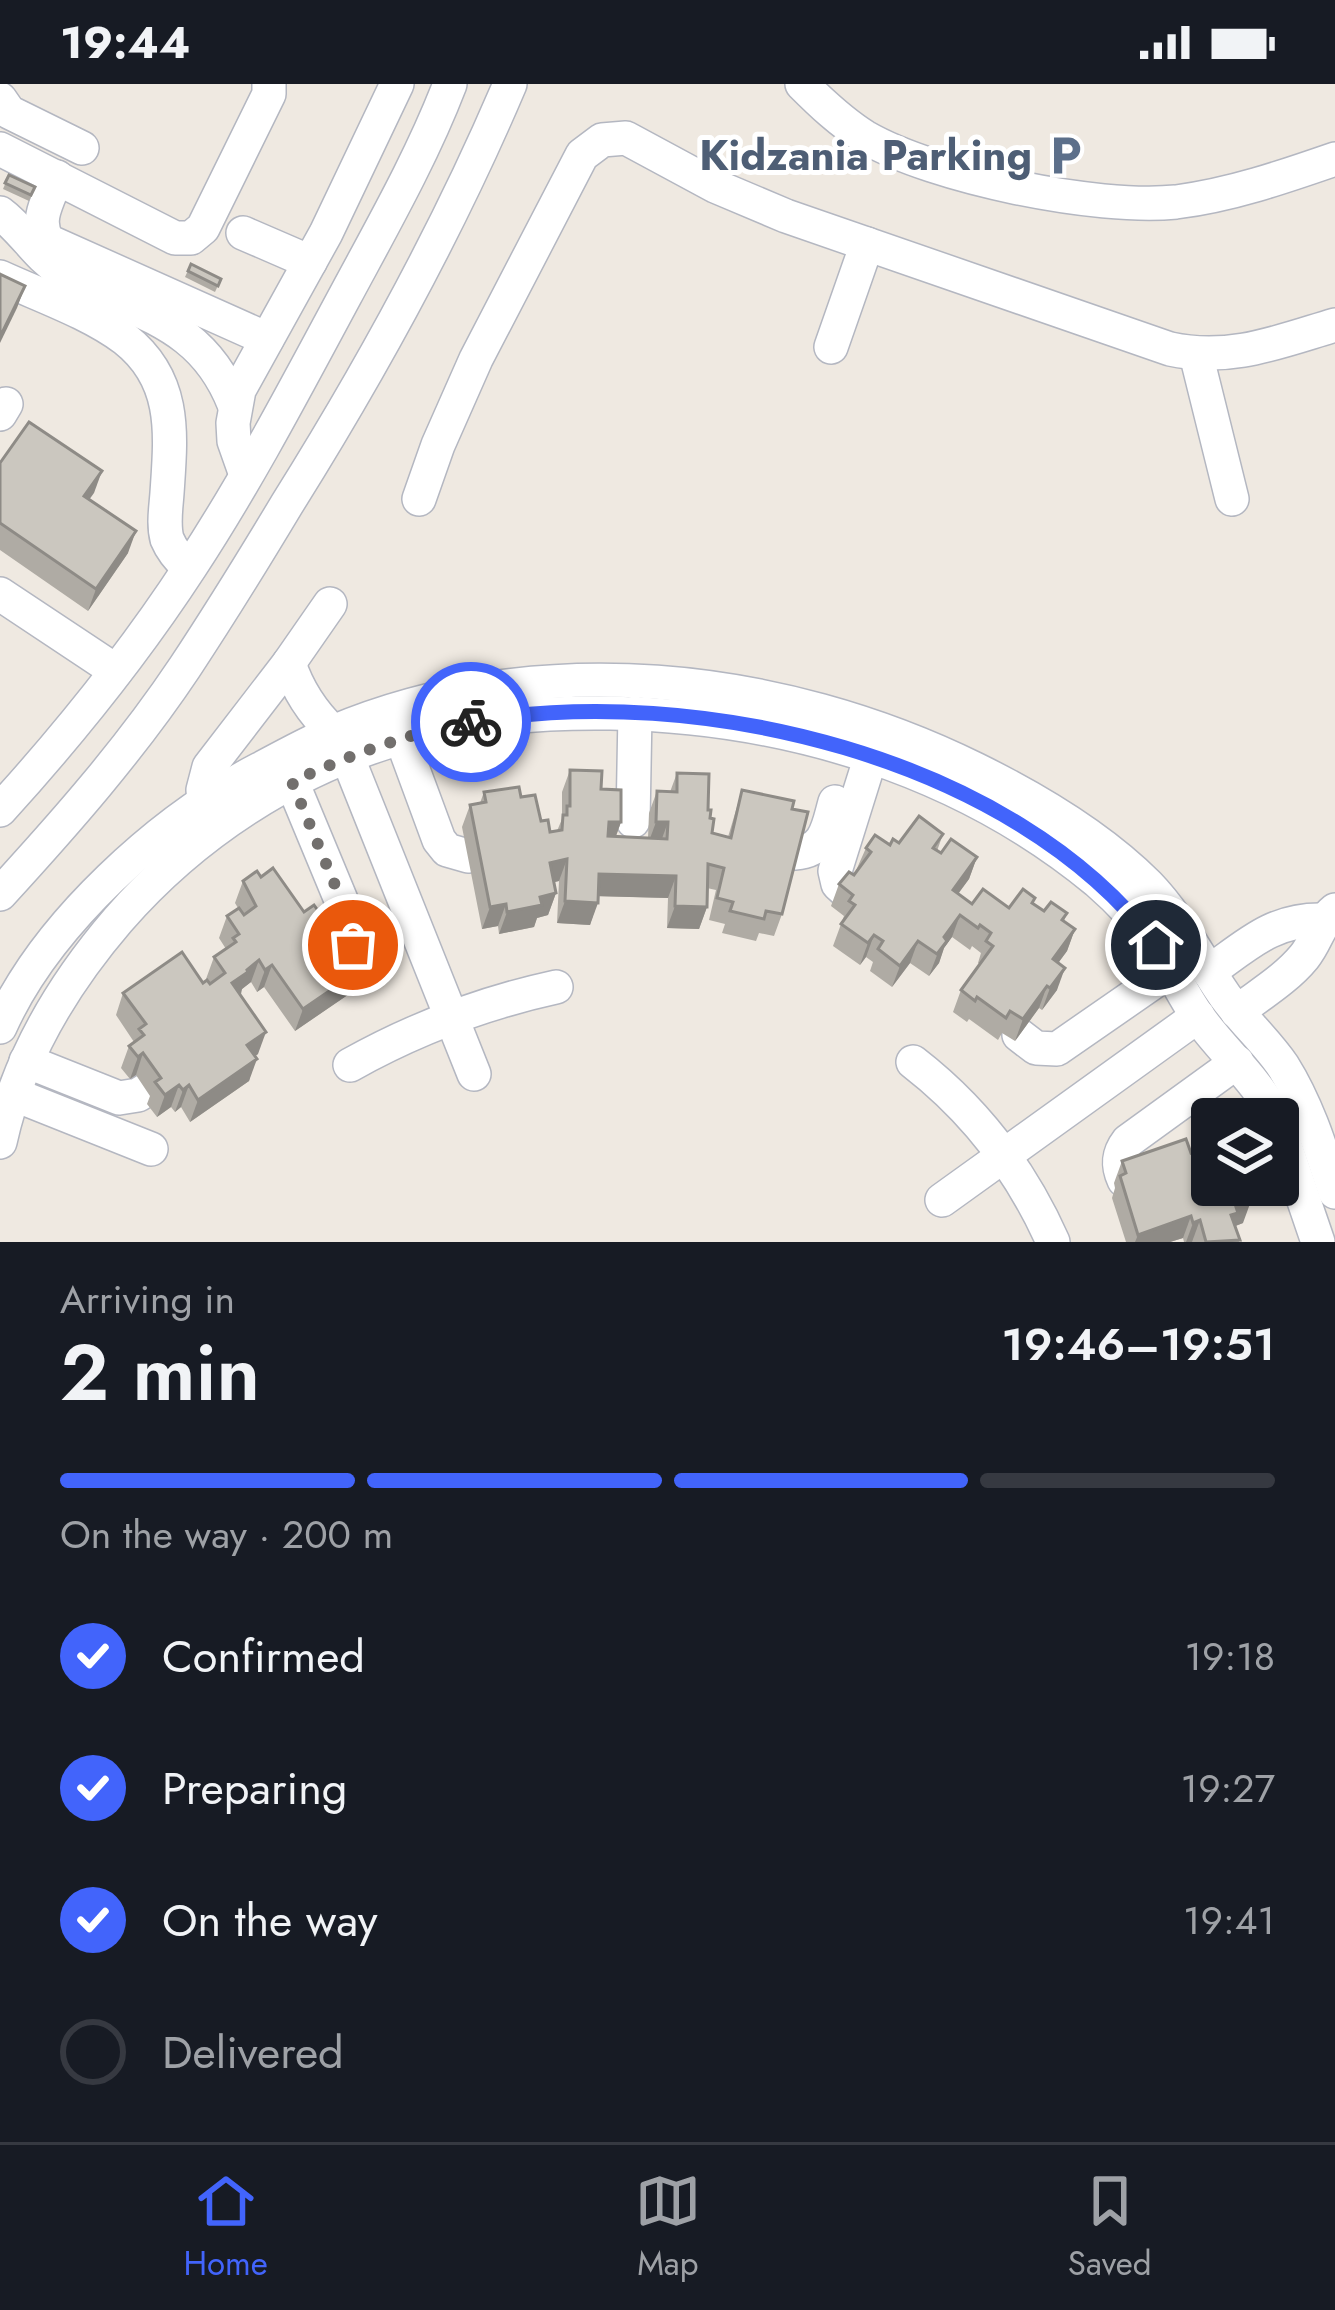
<!DOCTYPE html>
<html lang="en">
<head>
<meta charset="utf-8">
<style>
	:root { --surface:#171b24; --page:#242831; --text:#f1f3f6; --muted:#9ea1a6; --line:#363941; --accent:#4264fb }
	body { margin:0; font-family:Jost,sans-serif; background:var(--page); color:var(--text); height:100vh; display:flex; flex-direction:column; font-size:45px; white-space:nowrap }
	* { box-sizing:border-box; margin:0 }
	p { font-size:39px; color:var(--muted) }
	.icon { flex:none; width:66px; height:66px; fill:none; stroke:currentColor; stroke-width:2; stroke-linecap:round; stroke-linejoin:round }
	.map { position:relative; height:1158px; overflow:hidden }
	.sheet { display:flex; flex-direction:column; background:var(--surface); flex:1 }
	.sheet>* { flex:none }
	.buttons { position:absolute; left:1191px; top:1014px; display:grid; gap:24px }
	.buttons a { display:grid; place-items:center; width:108px; height:108px; border-radius:12px; background:var(--surface); box-shadow:0 3px 9px #0004; font-size:60px }
	.pin { position:absolute; display:grid; place-items:center; width:102px; height:102px; color:#fff; margin:-51px; border:6px solid #fff; border-radius:50%; box-shadow:0 3px 12px #0007 }
	.courier { position:absolute; display:grid; place-items:center; width:120px; height:120px; margin:-60px; border:9px solid #4264fb; border-radius:50%; background:#fff; color:#222; box-shadow:0 3px 15px #0007 }
	.overview em { font-style:normal; font-weight:600 }
	.overview div { display:flex; flex-direction:column-reverse }
	.overview { display:flex; align-items:center; justify-content:space-between; height:204px; padding:0 60px }
	h1 { font-size:78px; font-weight:600; line-height:90px }
	.bar { display:grid; grid-template-columns:repeat(4,1fr); gap:18px 12px; align-content:center; height:144px; padding:0 60px }
	.bar i { height:15px; border-radius:9px; background:var(--line) }
	.bar .selected { background:var(--accent) }
	.bar p { grid-column:span 4 }
	ol { padding:0 60px; list-style:none }
	li { display:flex; align-items:center; gap:36px; height:132px }
	li p { margin-inline-start:auto }
	li .icon { padding:12px; border-radius:50%; background:var(--accent); color:#fff; stroke-width:4 }
	li:last-child { color:var(--muted) }
	li i { width:66px; height:66px; border:6px solid var(--line); border-radius:50% }
	.status { display:flex; justify-content:space-between; align-items:center; height:84px; padding:0 60px; background:var(--surface); direction:ltr }
	.status svg { height:33px; fill:currentColor }
	.dock { display:flex; justify-content:space-around; align-items:center; height:168px; border-top:3px solid var(--line); background:var(--surface); font-size:33px; color:var(--muted) }
	.dock a { display:grid; justify-items:center; gap:6px }
	.dock .selected { color:var(--accent) }
	.map>svg:first-child { display:block }
</style>
</head>
<body>
<div class="status"><b>19:44</b><svg viewBox="0 0 49 12"><path d="M0 12V9h3v3zM5 12V6h3v6zM10 12V3h3v9zM15 12V0h3v12zM26 1h20v11H26zM47 4h2v5h-2z"/></svg></div>
<div class="map">
<svg width="1335" height="1158" viewBox="0 0 1335 1158">
	<rect width="100%" height="100%" fill="#efe9e1"/>
	<g fill="none" stroke-linecap="round" stroke-linejoin="round">
		<defs>
			<g id="minor">
				<path d="M802,0C822,20 841,38 865,53C934,93 1096,126 1176,118C1231,111 1283,93 1335,75"/>
				<polyline points="0,15 9,28 82,64"/>
				<polyline points="0,65 175,154 191,154 203,144 269,10 269,0"/>
				<path d="M57,93C49,115 34,136 48,157L267,255"/>
				<path d="M0,129C23,146 37,172 61,187C131,231 200,233 234,320"/>
				<polyline points="243,149 310,178"/>
				<path d="M0,193C39,211 91,229 125,255C177,296 171,350 167,409C166,424 163,440 167,455C172,467 180,476 189,484"/>
				<polyline points="831,263 867,160"/>
				<polyline points="1196,270 1232,415"/>
				<polyline points="0,330 6,320"/>
				<polyline points="246,391 234,357 233,339 239,306 326,149 397,0"/>
				<path d="M419,415L438,361L476,275L582,71L602,56L626,54L715,102L786,132L1170,265C1230,278 1278,258 1335,241"/>
				<polyline points="0,510 116,587"/>
				<path d="M289,579C298,607 312,628 333,648"/>
				<polyline points="401,653 439,756 447,766 468,772"/>
				<polyline points="347,672 474,990"/>
				<path d="M292,698L351,840C355,859 350,873 338,888"/>
				<polyline points="204,717 203,706 209,683 289,579 330,520"/>
				<path d="M0,726C69,650 135,568 191,482C248,395 296,303 345,212C382,143 422,73 450,0"/>
				<polyline points="633,737 635,629"/>
				<path d="M795,769C826,767 828,743 835,718"/>
				<polyline points="848,809 838,800 835,787 871,672"/>
				<path d="M0,810C66,738 131,664 185,583C220,530 254,475 287,420C371,286 448,146 510,0"/>
				<path d="M1209,888C1247,861 1273,835 1322,836"/>
				<path d="M1237,928C1259,911 1286,895 1304,873C1317,857 1319,839 1335,826"/>
				<path d="M0,943C46,840 161,736 260,685C284,672 308,659 333,648C537,562 780,589 975,685C1036,715 1100,753 1148,801C1180,834 1199,875 1225,912C1243,937 1266,957 1283,982C1307,1020 1321,1065 1335,1108"/>
				<polyline points="1019,951 1036,964 1057,965 1171,886"/>
				<polyline points="26,977 119,1014 138,1011 146,1006"/>
				<path d="M913,978C975,1026 1021,1086 1053,1158"/>
				<path d="M350,981C416,944 483,919 556,903"/>
				<polyline points="13,1010 151,1065"/>
				<polyline points="1278,1041 1318,1158"/>
				<path d="M0,1058C18,975 63,900 118,836C193,750 293,684 404,653C471,633 540,628 610,629C786,632 960,684 1097,797C1120,817 1141,839 1158,864C1172,887 1183,912 1199,934C1224,969 1258,996 1276,1035"/>
				<path d="M1124,1096C1117,1081 1118,1070 1128,1057L1237,978"/>
				<polyline points="942,1116 1198,932"/>
			</g>
		</defs>
		<use href="#minor" stroke="#b4b7c1" stroke-width="36"/>
		<use href="#minor" stroke="#fff" stroke-width="33"/>
	</g>
	<g fill="#afaba4">
		<polygon points="9,91 33,109 29,117 3,105"/>
		<polygon points="191,180 221,195 215,208 185,193"/>
		<polygon points="0,379 102,387 89,415 128,469 88,527 0,466"/>
		<polygon points="570,686 601,705 621,738 616,752 648,754 649,729 657,707 670,708 677,689 708,726 712,749 728,753 742,706 792,725 782,830 774,852 759,849 756,857 722,849 725,840 709,836 716,806 707,804 707,823 699,845 667,844 668,814 599,812 590,841 557,839 559,797 554,798 556,809 548,831 537,834 534,843 499,850 498,842 482,845 462,743 470,721 480,719 484,708 521,713 550,748 557,747 562,735 562,708"/>
		<polygon points="943,750 937,767 941,769 977,773 969,795 958,809 972,820 1009,824 1033,820 1044,827 1067,829 1064,837 1075,845 1067,867 1058,879 1057,906 1042,926 1039,924 1015,957 1002,949 998,956 969,935 967,938 953,928 961,906 980,880 978,879 981,869 972,862 970,866 952,853 944,864 939,879 929,892 910,879 892,903 870,887 873,878 866,873 860,881 833,862 844,832 831,822 839,800 854,791 866,764 890,761"/>
		<polygon points="261,793 304,828 360,886 352,908 295,947 264,903 257,908 251,898 242,905 239,910 258,970 255,972 249,997 190,1038 181,1023 175,1028 171,1023 157,1033 147,1020 150,1012 136,991 130,995 121,984 129,962 134,958 116,931 123,909 203,899 207,897 206,895 214,873 226,865 219,854 227,832 238,824 235,819 243,797"/>
		<polygon points="1191,1069 1243,1101 1241,1106 1243,1139 1235,1142 1239,1158 1184,1158 1183,1154 1170,1158 1126,1158 1112,1114 1115,1104 1114,1099 1122,1077"/>
	</g>
	<g fill="#8e8b86">
		<polygon points="25,202 17,224 0,259 0,253"/>
		<polygon points="102,387 94,409 76,434 84,412"/>
		<polygon points="136,447 128,469 88,527 96,505"/>
		<polygon points="609,738 621,738 613,760 601,760"/>
		<polygon points="656,738 668,738 660,760 648,760"/>
		<polygon points="977,773 969,795 945,828 953,806"/>
		<polygon points="567,775 559,797 542,801 550,779"/>
		<polygon points="599,790 676,792 668,814 591,812"/>
		<polygon points="556,809 548,831 537,834 534,843 499,850 507,828 540,813"/>
		<polygon points="565,817 598,819 590,841 557,839"/>
		<polygon points="506,820 498,842 482,845 490,823"/>
		<polygon points="675,822 707,823 699,845 667,844"/>
		<polygon points="960,831 952,853 944,864 939,879 929,892 944,853"/>
		<polygon points="1075,845 1067,867 1045,897 1053,875"/>
		<polygon points="874,851 866,873 860,881 868,859"/>
		<polygon points="918,857 910,879 892,903 900,882"/>
		<polygon points="259,876 251,898 242,905 241,910 224,921 232,899"/>
		<polygon points="272,881 264,903 257,908 265,886"/>
		<polygon points="1065,884 1057,906 1042,926 1050,904"/>
		<polygon points="360,886 352,908 295,947 303,925"/>
		<polygon points="1047,902 1039,924 1015,957 1023,935"/>
		<polygon points="266,948 258,970 239,983 247,961"/>
		<polygon points="143,969 136,991 130,995 138,973"/>
		<polygon points="257,975 249,997 190,1038 198,1016"/>
		<polygon points="179,1001 171,1023 157,1033 165,1011"/>
		<polygon points="189,1001 181,1023 175,1028 183,1006"/>
		<polygon points="1251,1117 1243,1139 1233,1143 1223,1153 1236,1123"/>
		<polygon points="1191,1132 1183,1154 1170,1158 1135,1158 1138,1151"/>
		<polygon points="1200,1136 1192,1158 1186,1158 1193,1139"/>
	</g>
	<g fill="#cbc7bf" stroke="#8e8b86" stroke-width="3">
		<polygon points="9,91 35,103 31,111 5,99"/>
		<polygon points="191,180 221,195 218,202 188,187"/>
		<polygon points="0,190 25,202 0,253"/>
		<polygon points="29,338 102,387 84,412 136,447 96,505 0,439 0,379"/>
		<polygon points="570,686 602,687 601,705 621,706 621,738 609,738 608,752 667,755 668,738 656,738 657,707 677,708 677,689 709,690 708,726 711,726 710,734 714,735 712,749 731,754 742,706 794,717 792,725 808,728 782,830 766,827 764,835 730,827 733,818 717,814 724,784 708,780 707,823 675,822 676,792 599,790 598,819 565,817 567,775 550,779 556,809 540,813 542,821 507,828 506,820 490,823 470,721 486,718 484,708 519,703 521,713 535,711 541,737 548,736 550,748 562,746 563,731 567,731 567,722 570,722"/>
		<polygon points="919,732 943,750 933,764 941,769 951,755 977,773 953,806 972,820 983,805 1009,824 1023,805 1035,814 1032,819 1044,827 1051,818 1067,829 1062,836 1075,845 1053,875 1065,884 1050,904 1047,902 1023,935 1010,927 1006,934 977,913 975,917 961,906 993,862 986,857 991,849 980,841 978,844 960,831 944,853 947,857 937,870 918,857 900,882 878,865 883,857 874,851 868,859 841,840 855,821 849,817 853,811 839,800 849,788 854,791 871,768 866,764 875,751 890,761 893,755 899,759"/>
		<polygon points="273,784 304,828 314,821 360,886 303,925 272,881 265,886 259,876 247,886 248,888 232,899 266,948 247,961 257,975 198,1016 189,1001 183,1006 179,1001 165,1011 155,998 161,994 143,969 138,973 129,962 144,951 139,945 146,940 123,909 182,868 203,899 207,896 210,900 225,889 214,873 236,858 233,854 239,850 227,832 239,824 244,831 256,822 243,797 257,787 261,793"/>
		<polygon points="1186,1055 1191,1069 1212,1062 1212,1101 1238,1101 1241,1107 1247,1105 1251,1117 1236,1123 1238,1129 1231,1131 1240,1156 1206,1158 1200,1136 1193,1139 1191,1132 1138,1151 1120,1092 1126,1089 1122,1077"/>
	</g>
	<g fill="none" stroke-linecap="round" stroke-linejoin="round">
		<path stroke="#726f6d" stroke-width="12" stroke-dasharray="0 21.6" d="M353,861V850L347,830L292,698C350,671 408,649 471,638"/>
		<path stroke="#4264fb" stroke-width="15" d="M471,638C696,598 1013,672 1156,861"/>
	</g>
	<defs>
		<symbol id="parking-bare" viewBox="-9 -9 18 18"><path d="M-3.5-5.5H1a3.5 3.5 0 0 1 0 7H-1V5.5H-3.5ZM-1-3.4V-.6H.8a1.4 1.4 0 0 0 0-2.8Z" fill="#5c6f8a" stroke="#fff" stroke-width="2.5" paint-order="stroke"/></symbol>
	</defs>
	<g fill-rule="evenodd">
		<use href="#parking-bare" x="1036" y="42" width="59" height="59"/>
	</g>
	<g text-anchor="middle" stroke-width="10" stroke-linejoin="round" paint-order="stroke">
		<g font-size="42" font-weight="bold" fill="#4e5e75" stroke="#fff" text-anchor="end">
			<text x="1032" y="86">Kidzania Parking</text>
		</g>
	</g>
</svg>
<div class="buttons">
<a><svg class="icon" aria-label="layers" viewBox="0 0 24 24"><path d="M12 4l9 5-9 5-9-5zM3 14l9 5 9-5"/></svg></a>
</div>
<div class="pin" style="left:353px;top:861px;background:#ea580c"><svg class="icon" aria-label="bag" viewBox="0 0 24 24"><path d="M5 8h14l-1 12H6zM9 8a3 3 0 0 1 6 0"/></svg></div>
<div class="pin" style="left:1156px;top:861px;background:#1f2937"><svg class="icon" aria-label="home" viewBox="0 0 24 24"><path d="M3 11l9-7 9 7M6 9v11h12V9"/></svg></div>
<div class="courier" style="left:471px;top:638px"><svg class="icon" aria-label="bike" viewBox="0 0 24 24"><circle cx="6" cy="16" r="4"/><circle cx="18" cy="16" r="4"/><path d="M6 16l4-8h5l3 8M10 8l3 8H6M13 5h3"/></svg></div>
</div>
<section class="sheet">
<div class="overview"><div><h1>2 min</h1><p>Arriving in</p></div><em>19:46–19:51</em></div>
<div class="bar"><i class="selected"></i><i class="selected"></i><i class="selected"></i><i></i><p>On the way · 200 m</p></div>
<ol>
<li><svg class="icon" aria-label="check" viewBox="0 0 24 24"><path d="M5 12l5 5 9-10"/></svg>Confirmed<p>19:18</p></li>
<li><svg class="icon" aria-label="check" viewBox="0 0 24 24"><path d="M5 12l5 5 9-10"/></svg>Preparing<p>19:27</p></li>
<li><svg class="icon" aria-label="check" viewBox="0 0 24 24"><path d="M5 12l5 5 9-10"/></svg>On the way<p>19:41</p></li>
<li><i></i>Delivered</li>
</ol>
</section>
<nav class="dock">
<a class="selected"><svg class="icon" aria-label="home" viewBox="0 0 24 24"><path d="M3 11l9-7 9 7M6 9v11h12V9"/></svg>Home</a>
<a><svg class="icon" aria-label="map" viewBox="0 0 24 24"><path d="M3 6l6-2 6 2 6-2v14l-6 2-6-2-6 2zM9 4v14M15 6v14"/></svg>Map</a>
<a><svg class="icon" aria-label="saved" viewBox="0 0 24 24"><path d="M7 4h10v16l-5-4-5 4z"/></svg>Saved</a>
</nav>
</body>
</html>
